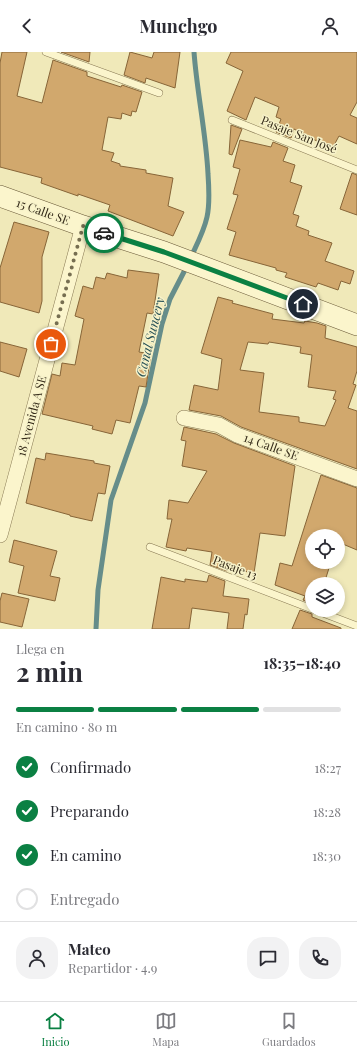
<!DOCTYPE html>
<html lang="es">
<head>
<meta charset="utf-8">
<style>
	:root { --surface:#fff; --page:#f2f2f3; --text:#2b2b33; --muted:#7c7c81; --line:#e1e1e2; --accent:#0b8043 }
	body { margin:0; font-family:"Playfair Display",serif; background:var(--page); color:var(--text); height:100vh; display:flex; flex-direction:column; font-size:15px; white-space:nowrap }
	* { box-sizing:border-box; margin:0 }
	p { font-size:13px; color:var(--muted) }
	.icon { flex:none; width:22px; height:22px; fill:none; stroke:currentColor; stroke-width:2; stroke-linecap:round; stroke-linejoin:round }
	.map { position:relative; height:577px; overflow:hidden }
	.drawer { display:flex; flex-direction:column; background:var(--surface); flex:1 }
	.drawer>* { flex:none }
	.buttons { position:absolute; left:305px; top:477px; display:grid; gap:8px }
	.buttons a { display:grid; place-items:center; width:40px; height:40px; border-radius:50%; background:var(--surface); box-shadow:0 2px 6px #0003; font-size:20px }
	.pin { position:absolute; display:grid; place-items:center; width:34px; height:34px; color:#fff; margin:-17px; border:2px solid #fff; border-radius:50%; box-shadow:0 1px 4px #0007 }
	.courier { position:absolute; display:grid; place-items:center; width:40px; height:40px; margin:-20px; border:3px solid #0b8043; border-radius:50%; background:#fff; color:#222; box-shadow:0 1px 5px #0007 }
	.overview em { font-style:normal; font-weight:700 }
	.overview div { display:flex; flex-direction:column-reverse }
	.overview { display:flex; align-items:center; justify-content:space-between; height:68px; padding:0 16px }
	h1 { font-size:26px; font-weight:700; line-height:30px }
	.bar { display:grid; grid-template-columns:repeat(4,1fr); gap:6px 4px; align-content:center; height:48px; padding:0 16px }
	.bar i { height:5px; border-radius:3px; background:var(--line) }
	.bar .selected { background:var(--accent) }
	.bar p { grid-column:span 4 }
	.line { display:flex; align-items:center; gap:10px; padding:0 16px; border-top:1px solid var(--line) }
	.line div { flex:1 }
	.round { display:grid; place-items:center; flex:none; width:42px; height:42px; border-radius:16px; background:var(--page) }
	ol { padding:0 16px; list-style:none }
	li { display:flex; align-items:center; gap:12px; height:44px }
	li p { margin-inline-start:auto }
	li .icon { padding:4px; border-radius:50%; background:var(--accent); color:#fff; stroke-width:4 }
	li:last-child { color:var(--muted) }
	li i { width:22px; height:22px; border:2px solid var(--line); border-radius:50% }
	header { display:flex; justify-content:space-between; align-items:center; height:52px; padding:0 16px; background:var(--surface); font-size:18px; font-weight:700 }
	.tab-bar { display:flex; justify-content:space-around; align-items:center; height:56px; border-top:1px solid var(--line); background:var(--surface); font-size:11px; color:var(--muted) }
	.tab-bar a { display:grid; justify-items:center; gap:2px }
	.tab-bar .selected { color:var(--accent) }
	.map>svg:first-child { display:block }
</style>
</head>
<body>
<header><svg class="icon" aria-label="back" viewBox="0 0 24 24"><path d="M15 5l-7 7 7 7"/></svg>Munchgo<svg class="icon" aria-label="person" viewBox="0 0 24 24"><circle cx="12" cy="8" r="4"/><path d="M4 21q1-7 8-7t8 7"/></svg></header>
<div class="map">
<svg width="357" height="577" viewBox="0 0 357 577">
	<rect width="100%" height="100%" fill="#f0e9b9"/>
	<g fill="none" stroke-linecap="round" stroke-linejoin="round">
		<g stroke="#668d8a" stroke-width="5">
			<path d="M191,205C197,192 204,179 207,165C210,152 209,136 208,122C206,81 197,41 194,0"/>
			<polyline points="96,577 98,538 111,448 145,351 162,272 170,247 187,214"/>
		</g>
	</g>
	<g fill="#d1a86d" stroke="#876538" fill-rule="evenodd">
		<polygon points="2,0 27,0 17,44 42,51 53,8 87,20 87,24 121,35 122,33 142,40 136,60 132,59 131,64 122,61 121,67 108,65 102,98 114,101 111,109 120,112 120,114 146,118 146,121 173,126 168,154 184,160 173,184 108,159 110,153 78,142 78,144 41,131 42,126 0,115 0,11"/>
		<polygon points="61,0 90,0 89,10"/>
		<polygon points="130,0 152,6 154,0 180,0 175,36 146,26 145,31 124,23"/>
		<polygon points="231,0 357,0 357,50 350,63 357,66 357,92 339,84 332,97 294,77 291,86 276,80 281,67 276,65 279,55 255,45 246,68 227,59 243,19 226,11"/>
		<polygon points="231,73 242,77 232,103 229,102"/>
		<polygon points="240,88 271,95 273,90 288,96 283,109 295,113 290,130 302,134 293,162 299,164 296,174 309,179 308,183 332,191 325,209 354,219 350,232 341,229 338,238 318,231 316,235 285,225 287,221 276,218 276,216 229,203 236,180 227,177 238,143 233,142 240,117 233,115"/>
		<polygon points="352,121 357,123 357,163 340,157"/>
		<polygon points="14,170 49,180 42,205 42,249 39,261 0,250 0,216"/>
		<polygon points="128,218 159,222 153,262 147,261 139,300 151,302 146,335 139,334 130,371 116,368 112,382 92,377 93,374 42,362 52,322 60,324 62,311 75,313 84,267 75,264 83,234 93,237 96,225 105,227 107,221 127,226"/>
		<path d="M218,245L233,249L232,251L273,262L272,267L304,271L305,269L317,271L326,274L325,286L357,295V319L353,332L356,333L348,356L357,359V417L241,375L221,364L189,358L194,333L218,338L222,307L201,301ZM248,290L268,292L269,290L301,295L300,301L312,303L308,335L336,339L333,347L336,348L325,374L299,370V365L259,360L264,321L240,318Z"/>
		<polygon points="0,290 27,297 19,325 0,319"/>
		<polygon points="184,375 216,382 234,391 295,414 285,484 260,481 254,521 227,516 227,519 210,513 212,500 187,496 186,499 166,495 172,467 167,467 169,448 188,451 207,419 182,414 186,389 181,388"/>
		<polygon points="46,401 94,409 94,411 110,414 105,442 98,441 92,469 70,464 70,463 26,451 36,406 45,408"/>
		<polygon points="321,423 357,436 357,498 338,490 338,484 312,484 312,510 329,516 324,532 312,532 312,552 303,548 305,544 275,533 280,511 292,514"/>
		<polygon points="14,488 57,499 50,524 60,526 55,549 18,541 24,514 9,510"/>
		<polygon points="209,523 225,529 223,544 249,547 247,563 245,562 243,577 227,577 229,561 192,556 189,577 152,577 161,525 185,530 185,527 207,530"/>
		<polygon points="2,541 29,547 22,575 0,570 0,549"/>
		<polygon points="300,558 312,562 312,565 341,576 341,577 292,577"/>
	</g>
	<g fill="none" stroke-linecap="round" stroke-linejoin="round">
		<defs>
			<g id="lane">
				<polyline points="46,0 159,41"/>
				<polyline points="232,68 357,118"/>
				<polyline points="150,495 312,557"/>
				<polyline points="315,558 357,574"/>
			</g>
			<g id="street">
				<polyline points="184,366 219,373 237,383 357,427"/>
				<polyline points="0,483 83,174"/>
			</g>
			<polyline id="secondary" points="0,144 83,174 164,200 357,273"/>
		</defs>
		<use href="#lane" stroke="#877853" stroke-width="8"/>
		<use href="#street" stroke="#877853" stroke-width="16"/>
		<use href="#secondary" stroke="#685837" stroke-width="22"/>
		<use href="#lane" stroke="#fbf5cc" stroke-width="7"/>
		<use href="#street" stroke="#fbf5cc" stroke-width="15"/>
		<use href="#secondary" stroke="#fbf5cc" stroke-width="21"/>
	</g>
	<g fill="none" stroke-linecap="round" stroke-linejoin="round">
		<polyline stroke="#766e51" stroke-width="4" stroke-dasharray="0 7.2" points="51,292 83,174 104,181"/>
		<polyline stroke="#0b8043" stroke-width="5" points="104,181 164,200 303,252"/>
	</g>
	<g text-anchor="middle" stroke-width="3" stroke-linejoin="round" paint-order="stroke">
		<g font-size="12" fill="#352b19" stroke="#f7f2c9">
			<text transform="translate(299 83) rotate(22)" y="4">Pasaje San José</text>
			<text transform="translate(43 160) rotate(20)" y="4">15 Calle SE</text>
			<text transform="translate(32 364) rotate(-75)" y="4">18 Avenida A SE</text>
			<text transform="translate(271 395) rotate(20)" y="4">14 Calle SE</text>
			<text transform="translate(235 516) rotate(21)" y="4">Pasaje 13</text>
		</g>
		<g font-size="13" font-style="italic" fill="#275156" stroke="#f7f2c9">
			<text transform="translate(150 285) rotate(-76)" y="5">Canal Suncery</text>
		</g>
	</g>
</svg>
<div class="buttons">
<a><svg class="icon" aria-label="locate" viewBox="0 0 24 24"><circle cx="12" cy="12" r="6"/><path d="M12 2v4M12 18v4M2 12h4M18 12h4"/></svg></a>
<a><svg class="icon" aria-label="layers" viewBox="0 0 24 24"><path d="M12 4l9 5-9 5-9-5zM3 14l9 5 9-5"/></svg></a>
</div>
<div class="pin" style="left:51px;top:292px;background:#ea580c"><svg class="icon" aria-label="bag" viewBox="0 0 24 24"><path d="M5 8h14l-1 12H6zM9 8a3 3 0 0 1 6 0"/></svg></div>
<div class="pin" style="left:303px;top:252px;background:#1f2937"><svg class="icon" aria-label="home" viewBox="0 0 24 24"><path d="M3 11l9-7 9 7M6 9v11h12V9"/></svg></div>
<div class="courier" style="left:104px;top:181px"><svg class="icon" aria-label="car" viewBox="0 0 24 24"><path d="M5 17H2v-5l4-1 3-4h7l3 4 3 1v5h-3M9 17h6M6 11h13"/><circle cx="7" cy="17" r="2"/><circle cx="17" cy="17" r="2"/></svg></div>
</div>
<section class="drawer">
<div class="overview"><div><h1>2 min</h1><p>Llega en</p></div><em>18:35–18:40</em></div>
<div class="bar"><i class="selected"></i><i class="selected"></i><i class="selected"></i><i></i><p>En camino · 80 m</p></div>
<ol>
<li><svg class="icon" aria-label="check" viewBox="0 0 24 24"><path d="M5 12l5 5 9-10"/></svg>Confirmado<p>18:27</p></li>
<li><svg class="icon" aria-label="check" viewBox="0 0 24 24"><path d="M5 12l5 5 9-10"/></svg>Preparando<p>18:28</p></li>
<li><svg class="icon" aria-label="check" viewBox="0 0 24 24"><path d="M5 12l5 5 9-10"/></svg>En camino<p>18:30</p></li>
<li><i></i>Entregado</li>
</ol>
<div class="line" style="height:72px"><a class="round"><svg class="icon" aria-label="person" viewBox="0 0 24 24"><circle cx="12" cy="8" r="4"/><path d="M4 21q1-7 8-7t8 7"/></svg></a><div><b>Mateo</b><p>Repartidor · 4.9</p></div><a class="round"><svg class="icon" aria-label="chat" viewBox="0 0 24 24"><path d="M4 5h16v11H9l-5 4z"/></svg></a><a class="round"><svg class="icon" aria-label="phone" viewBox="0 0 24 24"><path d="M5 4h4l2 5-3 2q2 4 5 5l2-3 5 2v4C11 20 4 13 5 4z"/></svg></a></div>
</section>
<nav class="tab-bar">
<a class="selected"><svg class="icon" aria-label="home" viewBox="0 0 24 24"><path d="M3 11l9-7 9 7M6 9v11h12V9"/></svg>Inicio</a>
<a><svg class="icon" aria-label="map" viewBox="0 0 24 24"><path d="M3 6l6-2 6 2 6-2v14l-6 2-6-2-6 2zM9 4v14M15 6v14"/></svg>Mapa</a>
<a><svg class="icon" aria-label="saved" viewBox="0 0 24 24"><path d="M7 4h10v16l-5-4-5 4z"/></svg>Guardados</a>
</nav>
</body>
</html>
